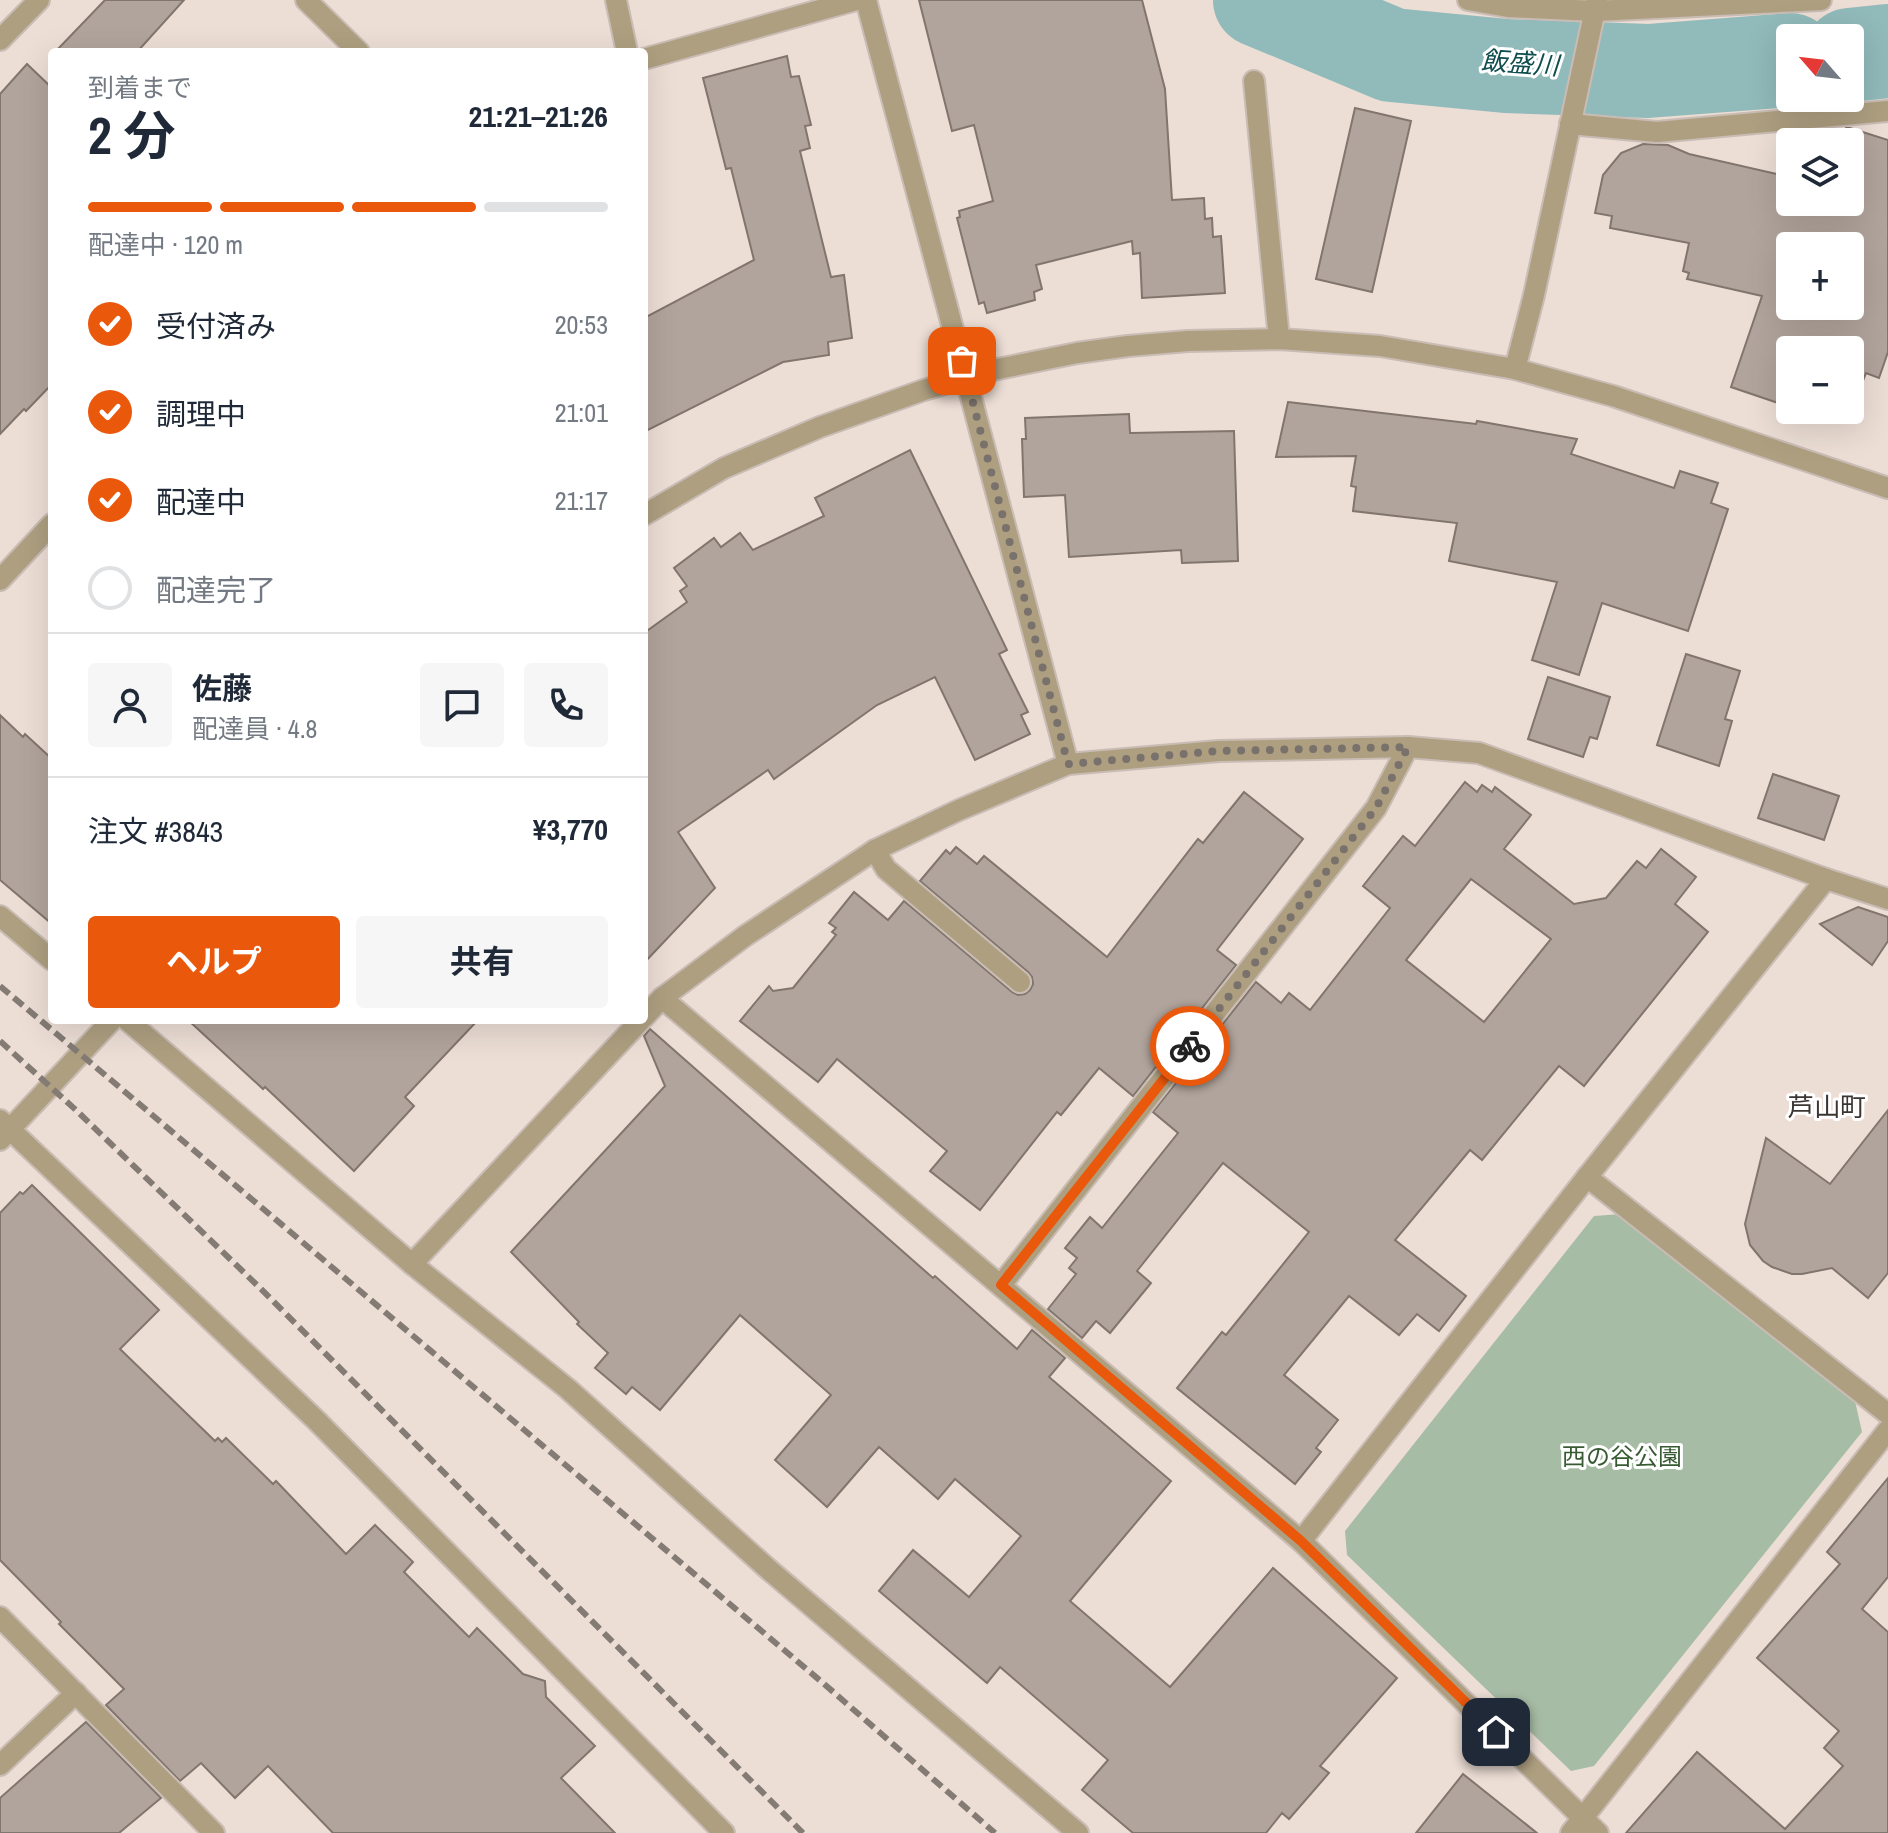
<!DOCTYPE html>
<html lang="ja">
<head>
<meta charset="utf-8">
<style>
	:root { --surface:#fff; --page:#f6f6f7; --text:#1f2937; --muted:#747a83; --line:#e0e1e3; --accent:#ea580c }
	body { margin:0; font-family:"Archivo Narrow","Noto Sans JP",sans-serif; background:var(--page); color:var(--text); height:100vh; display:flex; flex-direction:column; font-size:30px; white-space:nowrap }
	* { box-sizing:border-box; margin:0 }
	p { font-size:26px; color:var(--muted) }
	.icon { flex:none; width:44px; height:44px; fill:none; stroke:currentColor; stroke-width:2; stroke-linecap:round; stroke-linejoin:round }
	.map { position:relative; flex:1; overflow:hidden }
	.side { position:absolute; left:48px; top:48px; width:600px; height:976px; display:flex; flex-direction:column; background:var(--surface); border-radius:8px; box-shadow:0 8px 32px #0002 }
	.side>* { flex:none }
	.needle { width:52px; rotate:298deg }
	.fabs { position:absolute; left:1776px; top:24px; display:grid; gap:16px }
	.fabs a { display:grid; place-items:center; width:88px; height:88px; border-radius:8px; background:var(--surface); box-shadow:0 8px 32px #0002; font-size:40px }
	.pin { position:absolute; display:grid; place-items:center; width:68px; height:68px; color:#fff; margin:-34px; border-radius:16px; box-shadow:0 4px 12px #0006 }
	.courier { position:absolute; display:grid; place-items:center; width:80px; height:80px; margin:-40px; border:6px solid #ea580c; border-radius:50%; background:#fff; color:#222; box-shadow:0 2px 10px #0007 }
	.overview em { font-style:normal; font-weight:700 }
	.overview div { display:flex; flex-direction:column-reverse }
	.overview { display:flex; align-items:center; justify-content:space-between; height:136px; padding:0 40px }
	h1 { font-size:52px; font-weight:700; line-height:60px }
	.bar { display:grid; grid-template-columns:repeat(4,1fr); gap:12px 8px; align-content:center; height:96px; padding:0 40px }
	.bar i { height:10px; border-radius:6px; background:var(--line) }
	.bar .selected { background:var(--accent) }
	.bar p { grid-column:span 4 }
	.line { display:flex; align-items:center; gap:20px; padding:0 40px; border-top:2px solid var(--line) }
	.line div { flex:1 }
	.round { display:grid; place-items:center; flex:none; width:84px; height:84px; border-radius:8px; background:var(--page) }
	ol { padding:0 40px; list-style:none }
	li { display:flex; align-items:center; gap:24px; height:88px }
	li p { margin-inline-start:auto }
	li .icon { padding:8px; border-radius:50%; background:var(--accent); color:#fff; stroke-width:4 }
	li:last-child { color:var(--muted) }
	li i { width:44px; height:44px; border:4px solid var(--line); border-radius:50% }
	.primary-button { display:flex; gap:16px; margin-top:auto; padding:16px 40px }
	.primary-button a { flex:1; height:92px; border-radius:8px; background:var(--accent); color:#fff; font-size:32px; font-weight:700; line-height:92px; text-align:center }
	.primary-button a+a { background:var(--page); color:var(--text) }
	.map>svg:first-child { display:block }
</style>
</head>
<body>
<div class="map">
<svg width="1888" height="1833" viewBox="0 0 1888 1833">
	<rect width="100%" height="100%" fill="#ecded5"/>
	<polygon fill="#a7bca5" points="1621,1214 1855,1401 1862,1432 1594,1766 1571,1771 1347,1555 1345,1531 1594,1216"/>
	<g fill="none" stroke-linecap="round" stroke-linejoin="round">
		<g stroke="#91baba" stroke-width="94">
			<polyline points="1260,0 1392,55 1506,66 1648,71 1790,60"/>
			<polyline points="1850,55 1888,51"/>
		</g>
	</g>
	<g fill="#b1a49c" stroke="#81756d" stroke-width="2" fill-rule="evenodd">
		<polygon points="105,0 184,0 137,52 55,52"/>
		<polygon points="919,0 1142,0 1165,89 1172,200 1204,198 1205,219 1212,218 1213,237 1221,236 1225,293 1142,298 1140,253 1133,254 1132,241 1036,265 1042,289 1034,292 1035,300 987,313 984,302 979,304 957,218 960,217 959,211 993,201 974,125 952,131"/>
		<polygon points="787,56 791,77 799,76 811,125 805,126 810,148 800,151 831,277 844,275 852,338 828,342 829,355 783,362 644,432 644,318 754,260 731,168 726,169 703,78"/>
		<polygon points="27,64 52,88 52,384 26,411 24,409 0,434 0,94"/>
		<polygon points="1355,108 1411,121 1372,292 1316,279"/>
		<path d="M1846,128H1850L1888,140V352L1879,378L1866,373L1848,420L1822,410H1850V350H1790V407L1731,387L1762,296L1687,279L1689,273L1683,271L1689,243L1610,228L1612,216L1595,213L1603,175L1621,153L1643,144L1668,145L1689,154L1790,177V202H1850V142H1841ZM1790,246H1850V306H1790Z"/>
		<polygon points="1288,402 1476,424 1477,421 1577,439 1571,454 1674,488 1680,471 1718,483 1711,503 1728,509 1688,631 1602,603 1579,675 1532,660 1557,582 1449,561 1457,523 1353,511 1356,487 1351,486 1356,456 1276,457"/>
		<polygon points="1129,414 1130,433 1234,431 1238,561 1182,563 1181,550 1069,557 1065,495 1024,497 1022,439 1026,439 1025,418"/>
		<polygon points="910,450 1007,650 999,654 1028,712 1021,715 1030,734 975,760 935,677 877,705 774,779 768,770 678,832 715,888 644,963 644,633 687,602 680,591 687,586 674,568 714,538 721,547 740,533 753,550 824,516 815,498"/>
		<polygon points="1686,654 1740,671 1725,719 1732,721 1719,766 1657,745"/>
		<polygon points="1548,677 1610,697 1597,739 1590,737 1583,757 1528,739"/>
		<polygon points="0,715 23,737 25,734 52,759 52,924 0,880"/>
		<polygon points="1773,774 1839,796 1824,840 1758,818"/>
		<path d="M1465,782L1477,792L1482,785L1492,792L1495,787L1531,815L1504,849L1574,904L1606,898L1637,861L1646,868L1661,849L1696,877L1675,904L1708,932L1584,1086L1559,1066L1482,1160L1470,1150L1395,1240L1466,1296L1439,1331L1417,1314L1399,1335L1349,1296L1284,1375L1338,1420L1316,1448L1321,1452L1295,1484L1177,1388L1222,1332L1226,1335L1309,1232L1223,1163L1137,1271L1151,1283L1110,1333L1096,1321L1082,1338L1048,1309L1076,1274L1069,1268L1077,1258L1065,1248L1090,1217L1102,1228L1178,1133L1153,1112L1256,982L1281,1003L1289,993L1310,1010L1390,908L1363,886L1403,836L1415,846ZM1471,879L1551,939L1484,1022L1406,960Z"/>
		<polygon points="1244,792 1303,839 1217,950 1236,965 1133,1096 1099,1068 1061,1115 1057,1112 980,1210 930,1171 947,1151 837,1059 818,1082 740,1021 769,986 773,991 793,988 836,935 832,932 836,928 829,923 854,892 888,920 904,901 1012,992 1018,995 1025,994 1030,990 1033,984 1032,977 1028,972 920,881 946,850 950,854 956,847 977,864 984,856 1107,957 1198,839 1203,843"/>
		<polygon points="1858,907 1888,917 1888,941 1872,965 1820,924"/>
		<polygon points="188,1020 478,1020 405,1097 414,1106 354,1171 265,1087 263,1089"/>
		<polygon points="650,1029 933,1278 935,1276 1017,1349 1032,1330 1065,1358 1049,1377 1171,1481 1070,1601 1170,1687 1273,1568 1397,1678 1320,1766 1329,1773 1289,1819 1282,1813 1266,1833 1133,1833 1082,1790 1108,1760 1000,1667 987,1683 879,1591 913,1550 969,1597 1021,1536 955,1479 938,1499 879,1447 827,1507 775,1460 831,1395 740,1315 660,1410 632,1387 626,1394 595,1368 608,1353 577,1324 579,1322 511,1252 665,1086 644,1036"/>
		<polygon points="1888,1110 1888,1273 1868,1298 1832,1268 1802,1274 1792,1274 1772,1267 1763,1261 1750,1245 1745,1224 1766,1138 1830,1184"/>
		<polygon points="32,1185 159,1310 120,1349 215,1441 218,1438 222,1442 226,1438 273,1484 276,1481 346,1554 375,1525 413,1562 404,1572 469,1637 477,1628 523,1674 545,1681 546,1697 595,1746 561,1778 615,1833 333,1833 268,1766 235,1798 201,1763 180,1781 106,1705 124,1689 59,1624 61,1622 0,1560 0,1213 20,1192 23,1194"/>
		<polygon points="1888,1478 1888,1577 1862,1609 1888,1632 1888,1833 1626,1833 1697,1752 1785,1829 1843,1766 1824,1748 1839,1731 1757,1658 1840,1564 1827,1552"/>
		<polygon points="86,1722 161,1798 119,1833 0,1833 0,1798"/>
		<polygon points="1463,1774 1537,1833 1416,1833"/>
	</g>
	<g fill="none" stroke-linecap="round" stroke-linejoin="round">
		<defs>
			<polyline id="service" points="875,850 886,869 1020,982"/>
			<g id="minor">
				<polyline points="306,0 359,52"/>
				<polyline points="616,0 627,52"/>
				<polyline points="866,0 1068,764"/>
				<polyline points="1468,0 1508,7 1595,11 1821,0"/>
				<polyline points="0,40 39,0"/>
				<polyline points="644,59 856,0"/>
				<polyline points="1254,81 1279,339"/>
				<polyline points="1570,124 1657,132 1888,111"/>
				<polyline points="0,580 52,524"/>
				<polyline points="0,916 52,960"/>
				<polyline points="662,998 1301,1541 1598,1833"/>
				<polyline points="644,1017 662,998 745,936 875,850 959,810 1068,764 1219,751 1408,747 1479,753 1826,879 1888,899"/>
				<polyline points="127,1020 412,1264 568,1389 767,1568 1078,1833"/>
				<polyline points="0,1120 316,1420 724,1833"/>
				<polyline points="1587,1177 1888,1414"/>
				<polyline points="412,1264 641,1020"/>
				<polyline points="1001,1285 1376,808 1408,747"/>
				<polyline points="1301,1541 1587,1177 1826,879"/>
				<polyline points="0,1617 214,1833"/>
				<polyline points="0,1765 76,1693"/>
				<polyline points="1571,1833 1888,1430"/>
			</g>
			<g id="tertiary">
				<polyline points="1515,369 1534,295 1597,0"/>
				<polyline points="644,515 724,468 820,427 924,390 993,370 1077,353 1128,346 1188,341 1279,339 1380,346 1515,369 1613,396 1888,488"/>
				<polyline points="0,1140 112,1020"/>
			</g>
		</defs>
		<use href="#service" stroke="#c9bcb4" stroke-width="24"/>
		<use href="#minor" stroke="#c9bcb4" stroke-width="24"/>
		<use href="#tertiary" stroke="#c9bcb4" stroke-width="24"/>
		<use href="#service" stroke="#ae9f80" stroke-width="20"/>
		<use href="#minor" stroke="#ae9f80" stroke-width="20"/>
		<use href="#tertiary" stroke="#ae9f80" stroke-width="20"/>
		<g stroke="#847b75" stroke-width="6" stroke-dasharray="12 6" stroke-linecap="butt">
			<polyline points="0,986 823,1683 995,1833"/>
			<polyline points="0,1041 77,1111 260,1288 803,1833"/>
		</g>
	</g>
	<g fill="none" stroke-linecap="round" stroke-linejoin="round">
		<polyline stroke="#79716b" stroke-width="8" stroke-dasharray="0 14.4" points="962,361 1068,764 1219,751 1408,747 1376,808 1190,1046"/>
		<polyline stroke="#ea580c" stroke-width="10" points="1190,1046 1001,1285 1301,1541 1496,1732"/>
	</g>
	<g text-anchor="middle" stroke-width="6" stroke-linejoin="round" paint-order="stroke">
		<g font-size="24" fill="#385b34" stroke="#fff">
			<text x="1622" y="1465">西の谷公園</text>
		</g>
		<g font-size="26" font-style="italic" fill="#104d4e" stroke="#fff">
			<text transform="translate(1520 63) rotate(4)" y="9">飯盛川</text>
		</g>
		<g font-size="26" fill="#3b3632" stroke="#fff">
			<text x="1827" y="1116">芦山町</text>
		</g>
	</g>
</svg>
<div class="fabs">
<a><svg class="needle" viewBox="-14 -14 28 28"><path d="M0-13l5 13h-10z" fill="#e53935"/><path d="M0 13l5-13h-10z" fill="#747a83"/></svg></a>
<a><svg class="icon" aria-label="layers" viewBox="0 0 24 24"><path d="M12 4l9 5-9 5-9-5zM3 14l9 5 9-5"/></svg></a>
<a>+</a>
<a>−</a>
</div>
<div class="pin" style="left:962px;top:361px;background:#ea580c"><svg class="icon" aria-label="bag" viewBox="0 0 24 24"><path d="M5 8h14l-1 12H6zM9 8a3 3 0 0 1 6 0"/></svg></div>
<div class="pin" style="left:1496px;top:1732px;background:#1f2937"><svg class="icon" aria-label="home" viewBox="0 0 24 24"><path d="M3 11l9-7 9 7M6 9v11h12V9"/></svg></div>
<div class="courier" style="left:1190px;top:1046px"><svg class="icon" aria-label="bike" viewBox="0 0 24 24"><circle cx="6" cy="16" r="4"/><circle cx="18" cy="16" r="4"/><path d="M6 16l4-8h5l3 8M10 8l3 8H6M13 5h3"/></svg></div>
<section class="side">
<div class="overview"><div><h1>2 分</h1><p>到着まで</p></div><em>21:21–21:26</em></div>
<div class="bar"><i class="selected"></i><i class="selected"></i><i class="selected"></i><i></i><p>配達中 · 120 m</p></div>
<ol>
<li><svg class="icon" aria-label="check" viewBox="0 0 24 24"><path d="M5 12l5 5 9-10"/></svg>受付済み<p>20:53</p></li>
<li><svg class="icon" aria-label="check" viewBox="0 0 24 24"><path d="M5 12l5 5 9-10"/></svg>調理中<p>21:01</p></li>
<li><svg class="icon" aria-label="check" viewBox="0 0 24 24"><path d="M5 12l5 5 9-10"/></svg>配達中<p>21:17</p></li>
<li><i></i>配達完了</li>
</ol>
<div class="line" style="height:144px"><a class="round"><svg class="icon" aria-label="person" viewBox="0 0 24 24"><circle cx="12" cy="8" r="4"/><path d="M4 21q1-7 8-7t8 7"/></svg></a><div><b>佐藤</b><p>配達員 · 4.8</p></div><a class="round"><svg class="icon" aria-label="chat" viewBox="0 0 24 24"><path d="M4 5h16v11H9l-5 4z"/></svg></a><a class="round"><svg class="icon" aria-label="phone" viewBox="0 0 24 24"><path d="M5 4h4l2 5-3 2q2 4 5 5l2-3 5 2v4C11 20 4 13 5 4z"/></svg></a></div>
<div class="line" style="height:104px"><div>注文 #3843</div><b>¥3,770</b></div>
<div class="primary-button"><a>ヘルプ</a><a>共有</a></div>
</section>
</div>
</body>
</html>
